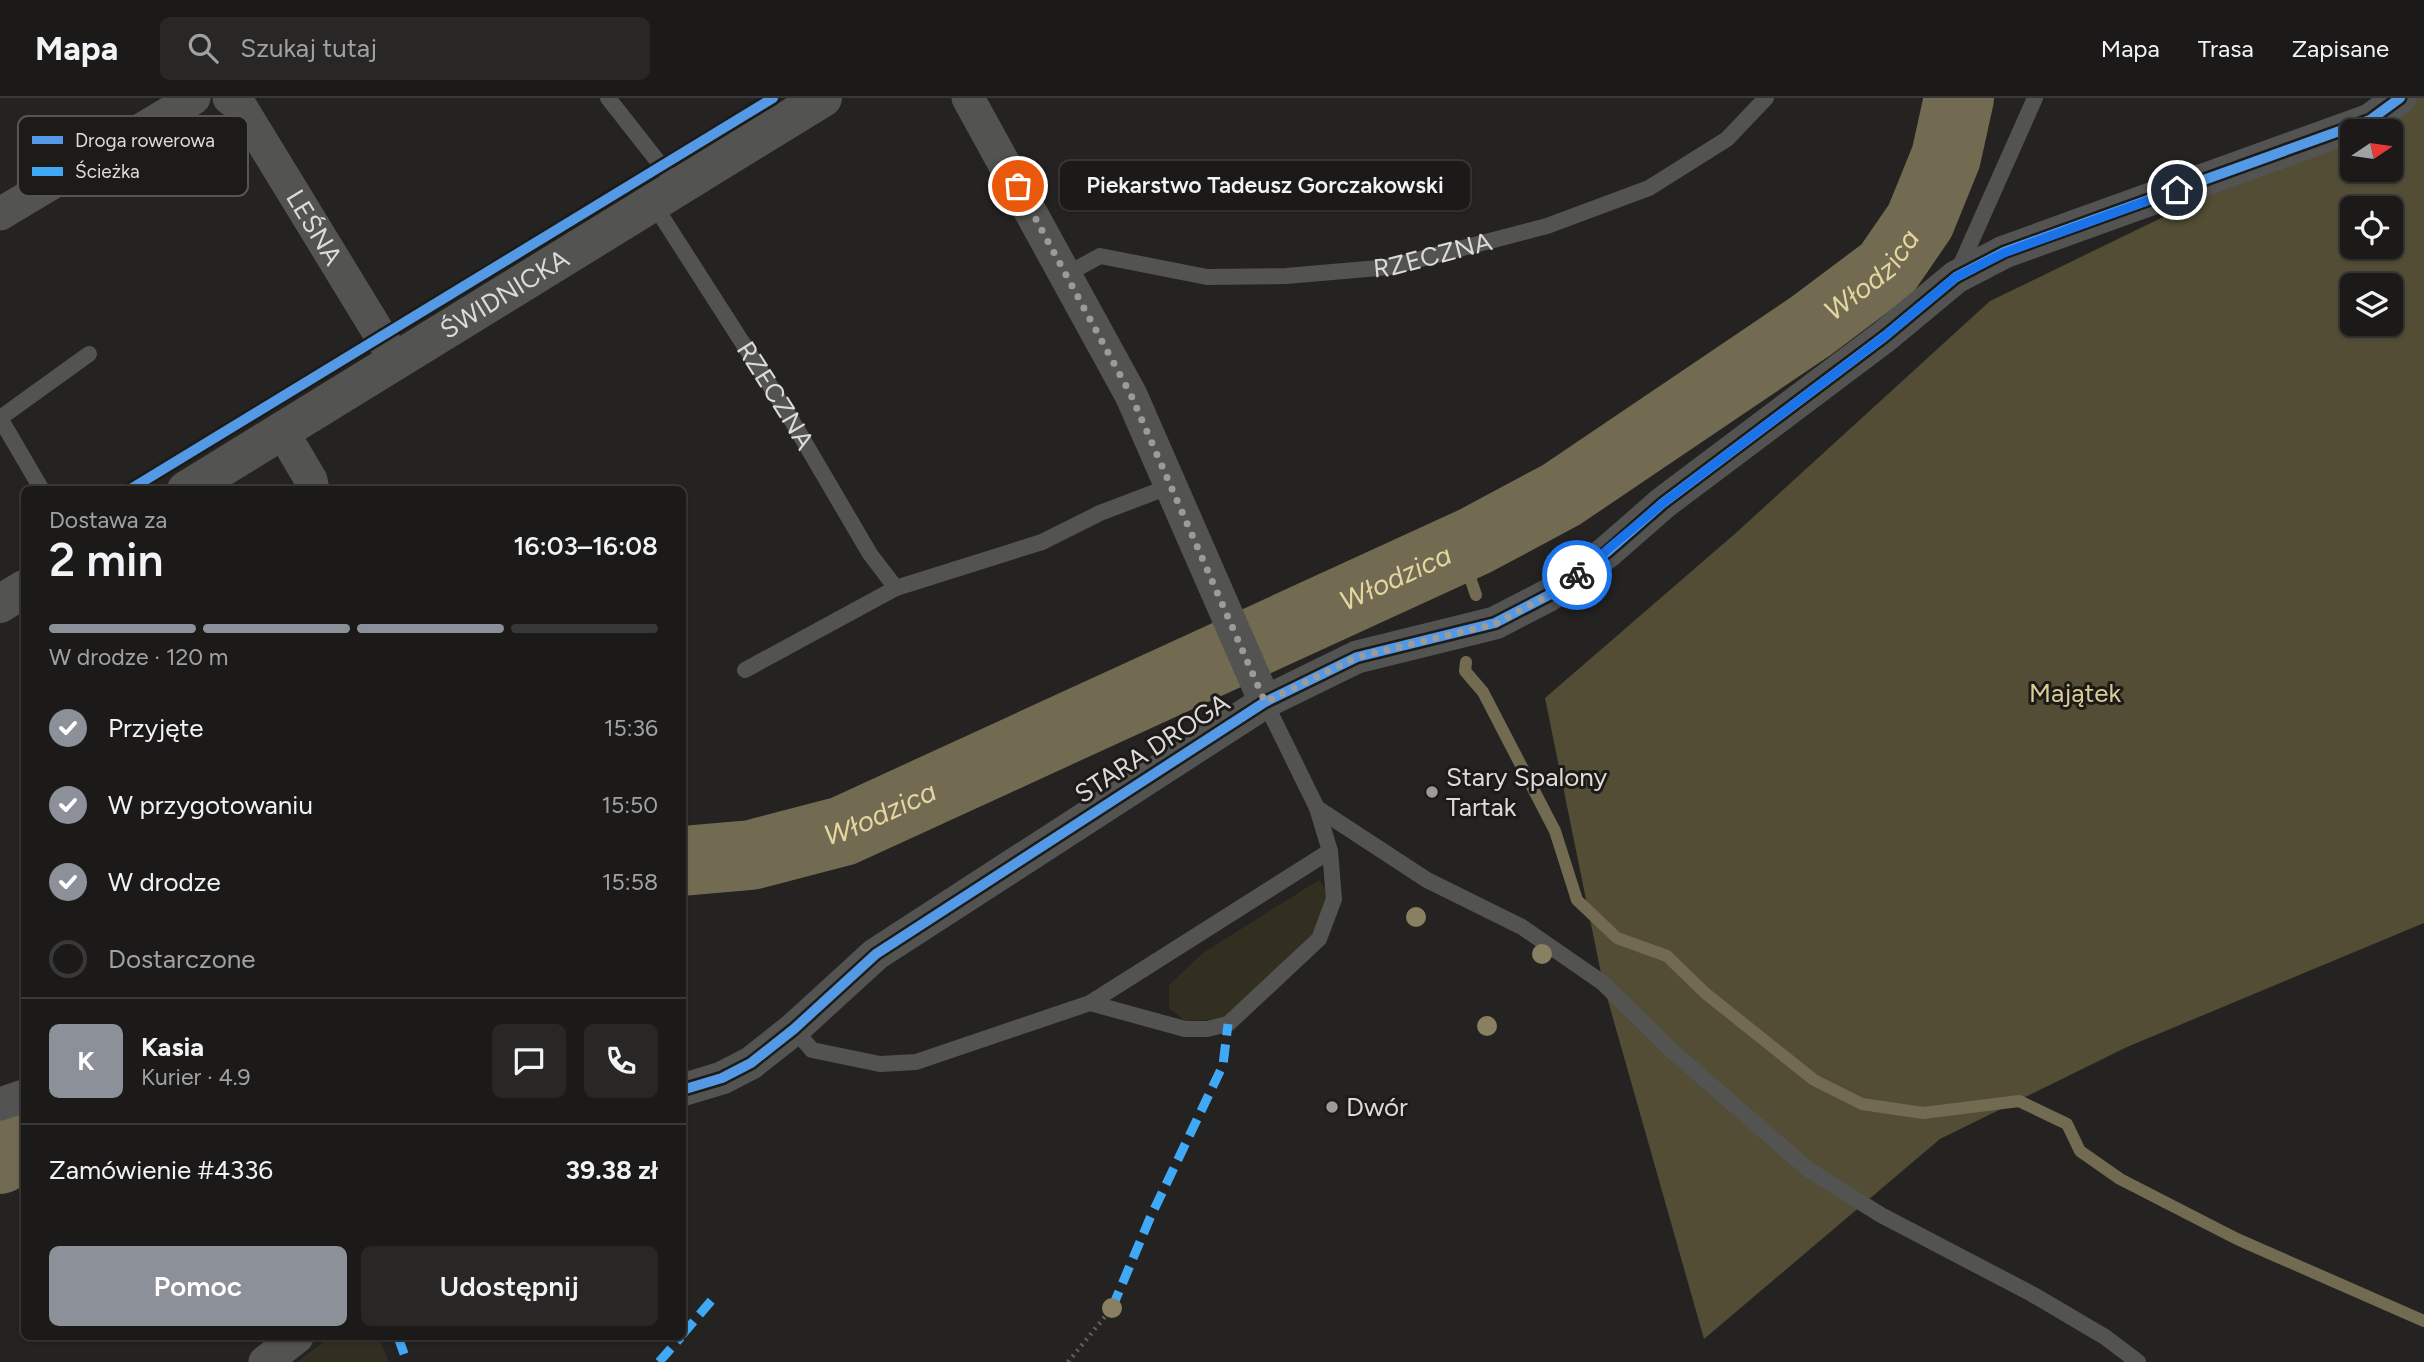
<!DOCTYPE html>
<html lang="pl">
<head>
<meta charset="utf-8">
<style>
	:root { --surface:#1b1a19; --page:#282726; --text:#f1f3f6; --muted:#a0a1a2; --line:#393838; --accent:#8c9099 }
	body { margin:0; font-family:Figtree,sans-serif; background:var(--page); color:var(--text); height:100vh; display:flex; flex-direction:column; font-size:26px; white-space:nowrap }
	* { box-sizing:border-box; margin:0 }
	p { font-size:23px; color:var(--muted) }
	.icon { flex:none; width:38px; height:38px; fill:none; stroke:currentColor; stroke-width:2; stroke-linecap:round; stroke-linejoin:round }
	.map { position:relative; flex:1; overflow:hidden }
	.drawer { position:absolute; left:21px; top:388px; width:665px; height:854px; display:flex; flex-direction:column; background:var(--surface); border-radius:10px; box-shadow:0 2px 5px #0004,0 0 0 2px var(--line) }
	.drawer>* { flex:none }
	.needle { width:46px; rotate:77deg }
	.controls { position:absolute; left:2340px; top:21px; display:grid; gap:14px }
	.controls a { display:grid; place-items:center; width:63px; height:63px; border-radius:10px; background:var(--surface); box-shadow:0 2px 5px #0004,0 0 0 2px var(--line); font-size:35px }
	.pin { position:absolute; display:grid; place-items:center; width:60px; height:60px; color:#fff; margin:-30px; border:4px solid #fff; border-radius:50%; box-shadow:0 2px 7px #0007 }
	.courier { position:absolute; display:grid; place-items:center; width:70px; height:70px; margin:-35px; border:5px solid #1a73e8; border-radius:50%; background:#fff; color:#222; box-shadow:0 2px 9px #0007 }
	.bubble { position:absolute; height:49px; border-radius:10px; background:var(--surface); box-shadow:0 2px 5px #0004,0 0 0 2px var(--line); font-size:23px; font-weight:600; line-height:49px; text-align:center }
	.summary em { font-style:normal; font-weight:600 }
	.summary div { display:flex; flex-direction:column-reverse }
	.summary { display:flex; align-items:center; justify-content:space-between; height:119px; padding:0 28px }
	h1 { font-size:46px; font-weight:600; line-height:52px }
	.bar { display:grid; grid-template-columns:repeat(4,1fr); gap:10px 7px; align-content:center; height:84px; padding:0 28px }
	.bar i { height:9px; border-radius:5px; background:var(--line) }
	.bar .selected { background:var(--accent) }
	.bar p { grid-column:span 4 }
	.line { display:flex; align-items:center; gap:18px; padding:0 28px; border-top:2px solid var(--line) }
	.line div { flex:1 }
	.round { display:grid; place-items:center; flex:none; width:74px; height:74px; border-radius:10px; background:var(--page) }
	ol { padding:0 28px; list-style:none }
	li { display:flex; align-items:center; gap:21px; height:77px }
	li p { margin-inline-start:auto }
	li .icon { padding:7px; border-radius:50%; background:var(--accent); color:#fff; stroke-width:4 }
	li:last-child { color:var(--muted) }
	li i { width:38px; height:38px; border:4px solid var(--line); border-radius:50% }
	.primary-button { display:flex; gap:14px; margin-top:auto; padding:14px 28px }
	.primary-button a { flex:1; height:80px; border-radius:10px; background:var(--accent); color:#fff; font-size:28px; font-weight:600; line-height:80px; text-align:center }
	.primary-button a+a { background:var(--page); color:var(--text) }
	header { display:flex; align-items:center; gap:42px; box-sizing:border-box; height:98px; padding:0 35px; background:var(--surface); border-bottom:2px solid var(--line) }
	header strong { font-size:33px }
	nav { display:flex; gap:38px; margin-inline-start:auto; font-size:24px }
	.search { width:490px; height:63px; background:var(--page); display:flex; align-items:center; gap:18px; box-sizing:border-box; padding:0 24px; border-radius:10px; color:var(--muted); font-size:26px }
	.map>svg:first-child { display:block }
</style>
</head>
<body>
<header>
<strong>Mapa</strong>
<div class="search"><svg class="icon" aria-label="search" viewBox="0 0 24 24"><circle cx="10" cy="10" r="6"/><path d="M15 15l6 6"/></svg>Szukaj tutaj</div>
<nav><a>Mapa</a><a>Trasa</a><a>Zapisane</a></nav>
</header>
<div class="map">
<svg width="2424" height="1264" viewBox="0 0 2424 1264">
	<rect width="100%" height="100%" fill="#242321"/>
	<g fill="#332f20">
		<path d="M1319,782C1350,821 1301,857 1275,882C1264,892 1252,909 1238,914C1222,922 1203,922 1185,923L1169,910V887L1203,855Z"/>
		<polygon points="330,1239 378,1239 389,1264 297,1264"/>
	</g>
	<path fill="#534d35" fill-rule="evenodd" d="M2417,0H2424V825L2127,949L1940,1041L1704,1241L1603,885L1545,600L1737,434L1990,203L2349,29ZM2352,33H2390V72H2352ZM2352,110H2390V149H2352ZM2352,187H2390V226H2352Z"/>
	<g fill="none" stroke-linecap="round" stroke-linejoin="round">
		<g stroke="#726b51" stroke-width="12">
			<polyline points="1460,450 1476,497"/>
			<polyline points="1466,564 1465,573 1483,594 1555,733 1577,802 1617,840 1667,858 1705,895 1814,982 1862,1006 1923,1015 2019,1003 2067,1026 2080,1053 2120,1081 2237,1141 2424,1223"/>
		</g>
		<g stroke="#726b51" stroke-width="70">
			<path id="s1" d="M682,763L751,757L843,733L1475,443L1561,397L1811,228L1887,171L1920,123L1946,59L1959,0"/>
			<polyline points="0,1061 24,1045"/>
		</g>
		<g stroke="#60605f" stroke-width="4.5" stroke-dasharray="2 5" stroke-linecap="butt">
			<polyline points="129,392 149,380"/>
			<polyline points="1068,1264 1112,1210"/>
		</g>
		<g stroke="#535352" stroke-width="16">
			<polyline points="608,0 678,89"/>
			<path id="s2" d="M653,105L785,311L870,456L896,490L1042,444L1100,415L1171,388"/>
			<polyline points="1958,173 2035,0"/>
			<path id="s3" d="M1067,176L1100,158L1207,179L1286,178L1390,169L1547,128L1649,90L1727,41L1766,0"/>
			<polyline points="42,392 0,320 89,256"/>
			<polyline points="745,572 896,490"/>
			<polyline points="1317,710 1427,782 1522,829 1603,885 1671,952 1809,1072 1881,1117 2032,1196 2105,1239 2138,1264"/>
			<polyline points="1090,905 1185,931 1207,931 1228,926 1319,841 1334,801 1330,753"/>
			<polyline points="794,931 812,952 880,966 916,964 1090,905 1330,753 1317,710 1265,604"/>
		</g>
		<g stroke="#535352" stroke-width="33">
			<path id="s4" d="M229,0L241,9L396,263"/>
			<polyline points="968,0 1131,297 1265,604"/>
			<polyline points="0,116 194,0"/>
			<polyline points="282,333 311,382 313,392"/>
			<polyline points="682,992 722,980 751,965 794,931 876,856 1265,604 1357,559 1495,525 1549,497 1607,454 1663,405 1885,238 1956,179 2004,154 2370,22 2400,0"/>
			<polyline points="0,1006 24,998"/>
			<polyline points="265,1264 297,1239"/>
		</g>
		<g stroke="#535352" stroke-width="38">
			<path id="s5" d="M186,392L823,0"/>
			<polyline points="0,506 24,491"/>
		</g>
		<g stroke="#3fa9f5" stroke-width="9" stroke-dasharray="18 9" stroke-linecap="butt">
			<polyline points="1112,1210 1150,1120 1223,967 1228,926"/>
			<polyline points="682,1237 717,1196"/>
			<polyline points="398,1239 407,1264"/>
			<polyline points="659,1264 681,1239"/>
		</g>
		<defs>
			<g id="cycleway">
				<polyline points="129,392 773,0"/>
				<polyline points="682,992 722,980 751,965 794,931 876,856 1265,604 1357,559 1495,525 1549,497 1607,454 1663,405 1885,238 1956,179 2004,154 2370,22 2400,0"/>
			</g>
		</defs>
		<use href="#cycleway" stroke="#1c1b17" stroke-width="15"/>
		<use href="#cycleway" stroke="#5399e6" stroke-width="10"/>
	</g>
	<g fill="#888061">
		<circle cx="1416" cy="819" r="10"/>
		<circle cx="1542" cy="856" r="10"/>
		<circle cx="1487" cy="928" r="10"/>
		<circle cx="1112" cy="1210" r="10"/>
	</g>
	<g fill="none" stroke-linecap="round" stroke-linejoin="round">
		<polyline stroke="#9c9b99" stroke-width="7" stroke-dasharray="0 12.6" points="1018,88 1131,297 1265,604 1357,559 1495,526 1549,497 1577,477"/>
		<polyline stroke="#1a73e8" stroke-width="9" points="1577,477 1663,405 1885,238 1956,179 2004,155 2177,92"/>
	</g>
	<g fill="#9c9b99" stroke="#1c1b17" stroke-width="2.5">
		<circle cx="1432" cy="694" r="7"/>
		<circle cx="1332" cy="1009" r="7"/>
	</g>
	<g text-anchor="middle" stroke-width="6" stroke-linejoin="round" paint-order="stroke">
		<g font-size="26" fill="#dcdbd9" stroke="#1c1b17">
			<text dy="9" stroke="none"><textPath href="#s4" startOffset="156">LEŚNA</textPath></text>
			<text dy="9" stroke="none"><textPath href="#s3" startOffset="374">RZECZNA</textPath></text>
			<text dy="9" stroke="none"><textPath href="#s5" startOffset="374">ŚWIDNICKA</textPath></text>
			<text dy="9" stroke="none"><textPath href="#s2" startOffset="228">RZECZNA</textPath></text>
			<text transform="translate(1152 650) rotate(-33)" y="9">STARA DROGA</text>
		</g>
		<g font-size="26" fill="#dacc96" stroke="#1c1b17">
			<text x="2075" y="604">Majątek</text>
		</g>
		<g font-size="26" fill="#dcdbd9" stroke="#1c1b17" text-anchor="start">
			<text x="1446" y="688">Stary Spalony<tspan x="1446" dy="30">Tartak</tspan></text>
			<text x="1346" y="1018">Dwór</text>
		</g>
		<g font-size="28" font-style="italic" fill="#e4d6a0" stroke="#1c1b17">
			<text dy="10" stroke="none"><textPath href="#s1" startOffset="1339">Włodzica</textPath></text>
			<text dy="10" stroke="none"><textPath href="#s1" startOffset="772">Włodzica</textPath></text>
			<text dy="10" stroke="none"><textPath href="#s1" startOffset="205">Włodzica</textPath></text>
		</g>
	</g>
	<rect x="18" y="18" width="230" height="80" rx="10" fill="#1c1b17" stroke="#565551" stroke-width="2"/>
	<rect x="32" y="38" width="31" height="8" fill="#5399e6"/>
	<rect x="32" y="69" width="31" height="9" fill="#3fa9f5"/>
	<g font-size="19" fill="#dcdbd9">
		<text x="75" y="49">Droga rowerowa</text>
		<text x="75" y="80">Ścieżka</text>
	</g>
</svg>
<div class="controls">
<a><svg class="needle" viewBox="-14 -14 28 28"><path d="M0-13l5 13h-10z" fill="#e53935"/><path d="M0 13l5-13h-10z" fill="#a0a1a2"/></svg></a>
<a><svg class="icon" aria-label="locate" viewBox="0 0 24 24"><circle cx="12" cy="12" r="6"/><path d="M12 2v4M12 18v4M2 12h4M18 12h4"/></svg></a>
<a><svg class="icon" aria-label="layers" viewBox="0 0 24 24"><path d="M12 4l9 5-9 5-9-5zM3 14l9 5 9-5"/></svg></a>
</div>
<div class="pin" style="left:1018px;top:88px;background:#ea580c"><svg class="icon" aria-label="bag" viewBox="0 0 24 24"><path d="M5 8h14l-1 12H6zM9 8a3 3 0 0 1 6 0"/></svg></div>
<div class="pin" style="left:2177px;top:92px;background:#1f2937"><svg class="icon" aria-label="home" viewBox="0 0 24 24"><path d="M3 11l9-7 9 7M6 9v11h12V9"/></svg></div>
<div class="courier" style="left:1577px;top:477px"><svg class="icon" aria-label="bike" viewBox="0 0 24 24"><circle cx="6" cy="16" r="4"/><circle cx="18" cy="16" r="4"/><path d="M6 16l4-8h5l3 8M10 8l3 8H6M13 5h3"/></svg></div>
<div class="bubble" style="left:1060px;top:63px;width:410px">Piekarstwo Tadeusz Gorczakowski</div>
<section class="drawer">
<div class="summary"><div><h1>2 min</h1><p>Dostawa za</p></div><em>16:03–16:08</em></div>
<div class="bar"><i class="selected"></i><i class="selected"></i><i class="selected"></i><i></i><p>W drodze · 120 m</p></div>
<ol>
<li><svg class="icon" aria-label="check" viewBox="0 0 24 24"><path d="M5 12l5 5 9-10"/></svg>Przyjęte<p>15:36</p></li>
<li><svg class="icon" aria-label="check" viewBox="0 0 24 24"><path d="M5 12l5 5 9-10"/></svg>W przygotowaniu<p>15:50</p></li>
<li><svg class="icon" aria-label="check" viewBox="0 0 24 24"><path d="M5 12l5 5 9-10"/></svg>W drodze<p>15:58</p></li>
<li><i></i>Dostarczone</li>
</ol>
<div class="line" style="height:126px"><b class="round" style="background:var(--accent);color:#fff">K</b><div><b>Kasia</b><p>Kurier · 4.9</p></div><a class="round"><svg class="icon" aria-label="chat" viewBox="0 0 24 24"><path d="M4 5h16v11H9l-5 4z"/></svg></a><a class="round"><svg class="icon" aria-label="phone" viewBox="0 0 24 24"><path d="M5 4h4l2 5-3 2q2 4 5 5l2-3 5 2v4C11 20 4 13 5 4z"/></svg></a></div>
<div class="line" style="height:91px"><div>Zamówienie #4336</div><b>39.38 zł</b></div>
<div class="primary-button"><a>Pomoc</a><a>Udostępnij</a></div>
</section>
</div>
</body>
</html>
